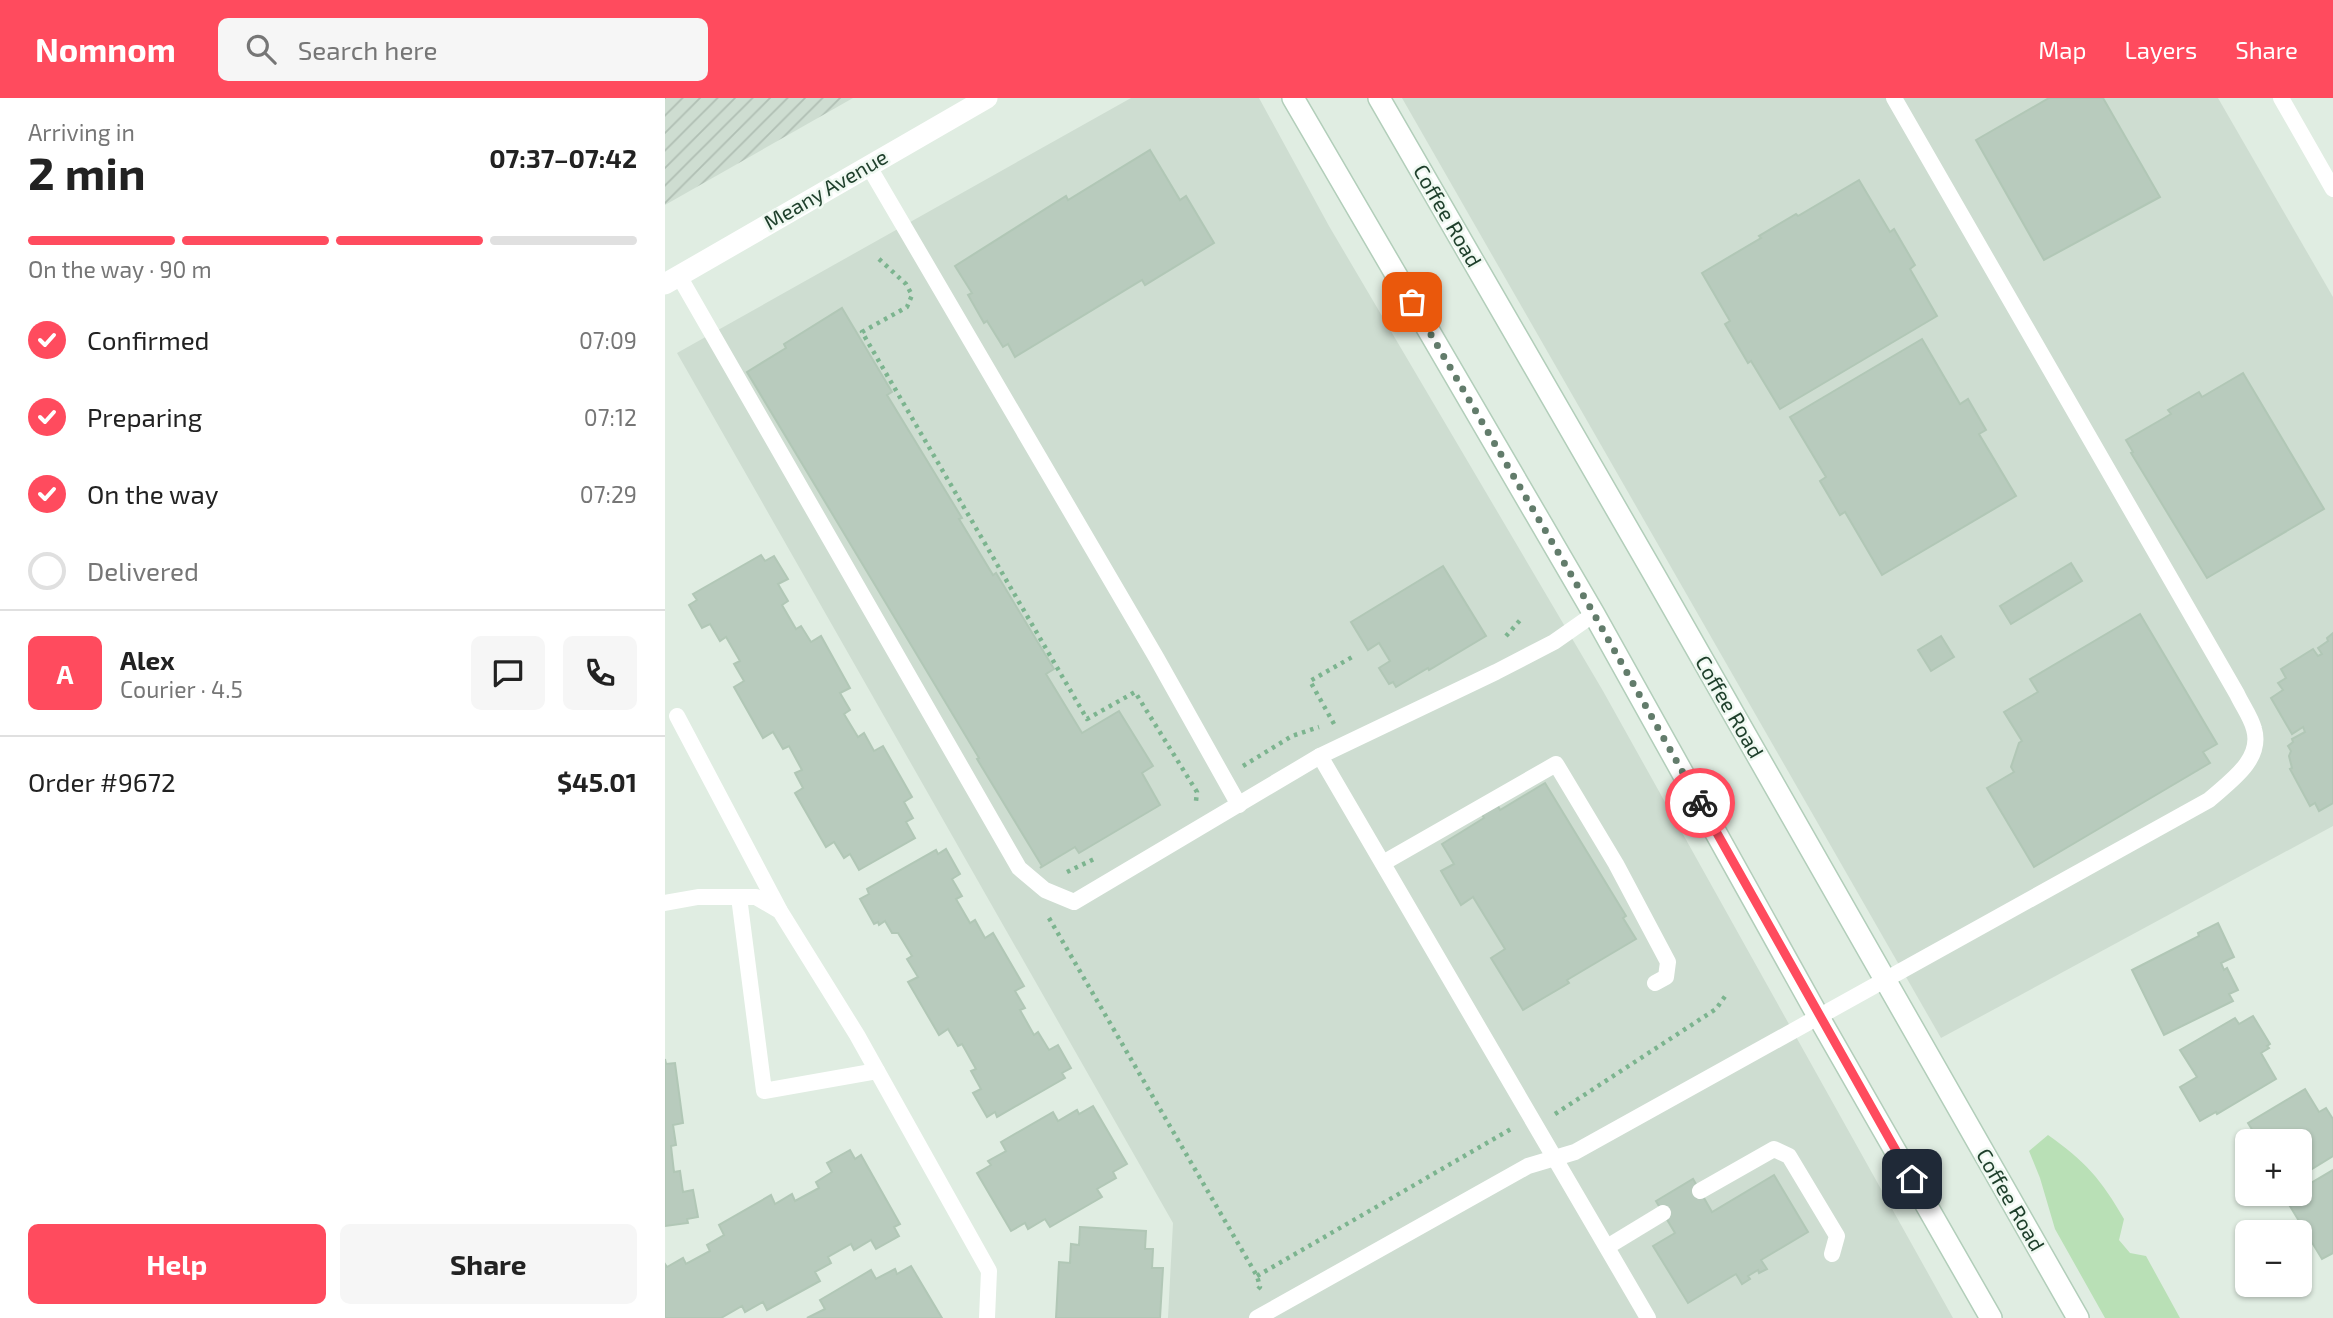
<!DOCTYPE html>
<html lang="en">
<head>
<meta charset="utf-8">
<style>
	:root { --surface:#fff; --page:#f6f6f6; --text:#222; --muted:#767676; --line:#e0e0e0; --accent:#ff4b5e }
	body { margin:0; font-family:"Exo 2",sans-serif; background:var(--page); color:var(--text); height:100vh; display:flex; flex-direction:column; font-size:26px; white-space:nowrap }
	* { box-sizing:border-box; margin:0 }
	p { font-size:23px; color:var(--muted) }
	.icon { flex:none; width:38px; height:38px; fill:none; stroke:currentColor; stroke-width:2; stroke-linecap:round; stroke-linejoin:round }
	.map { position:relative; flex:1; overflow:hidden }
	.sheet { display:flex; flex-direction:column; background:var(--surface); width:665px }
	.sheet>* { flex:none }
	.buttons { position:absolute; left:1570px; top:1031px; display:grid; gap:14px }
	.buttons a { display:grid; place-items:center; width:77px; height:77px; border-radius:10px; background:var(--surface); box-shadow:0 2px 5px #0004; font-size:35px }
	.pin { position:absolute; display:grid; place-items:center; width:60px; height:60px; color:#fff; margin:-30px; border-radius:14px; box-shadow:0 4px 10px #0006 }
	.courier { position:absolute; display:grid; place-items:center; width:70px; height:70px; margin:-35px; border:5px solid #ff4b5e; border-radius:50%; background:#fff; color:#222; box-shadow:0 2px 9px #0007 }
	.headline em { font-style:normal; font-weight:700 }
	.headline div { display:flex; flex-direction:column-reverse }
	.headline { display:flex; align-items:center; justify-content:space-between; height:119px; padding:0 28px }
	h1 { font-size:46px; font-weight:700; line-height:52px }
	.bar { display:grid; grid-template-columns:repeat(4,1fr); gap:10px 7px; align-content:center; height:84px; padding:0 28px }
	.bar i { height:9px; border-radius:5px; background:var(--line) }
	.bar .current { background:var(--accent) }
	.bar p { grid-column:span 4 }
	.line { display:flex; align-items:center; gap:18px; padding:0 28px; border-top:2px solid var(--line) }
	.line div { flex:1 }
	.round { display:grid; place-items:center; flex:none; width:74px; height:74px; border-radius:10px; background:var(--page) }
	ol { padding:0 28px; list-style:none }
	li { display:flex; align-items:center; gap:21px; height:77px }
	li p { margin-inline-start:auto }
	li .icon { padding:7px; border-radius:50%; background:var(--accent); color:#fff; stroke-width:4 }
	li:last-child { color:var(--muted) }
	li i { width:38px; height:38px; border:4px solid var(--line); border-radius:50% }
	.cta { display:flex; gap:14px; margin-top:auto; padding:14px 28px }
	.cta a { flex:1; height:80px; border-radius:10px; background:var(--accent); color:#fff; font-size:28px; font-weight:700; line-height:80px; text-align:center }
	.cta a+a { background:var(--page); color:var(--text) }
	header { display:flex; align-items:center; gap:42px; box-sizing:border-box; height:98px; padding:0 35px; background:var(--accent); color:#fff }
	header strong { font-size:33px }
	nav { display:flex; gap:38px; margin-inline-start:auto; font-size:24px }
	.search { width:490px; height:63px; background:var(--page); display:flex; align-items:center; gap:18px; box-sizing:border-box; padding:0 24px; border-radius:10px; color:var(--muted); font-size:26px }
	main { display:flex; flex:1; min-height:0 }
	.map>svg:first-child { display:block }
</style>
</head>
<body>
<header>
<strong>Nomnom</strong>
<div class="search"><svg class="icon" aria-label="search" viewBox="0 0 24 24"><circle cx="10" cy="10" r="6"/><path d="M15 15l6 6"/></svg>Search here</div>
<nav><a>Map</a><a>Layers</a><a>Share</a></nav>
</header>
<main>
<section class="sheet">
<div class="headline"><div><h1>2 min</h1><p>Arriving in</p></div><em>07:37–07:42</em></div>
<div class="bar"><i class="current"></i><i class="current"></i><i class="current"></i><i></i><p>On the way · 90 m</p></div>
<ol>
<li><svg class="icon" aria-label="check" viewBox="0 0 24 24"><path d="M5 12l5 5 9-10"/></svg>Confirmed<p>07:09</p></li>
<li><svg class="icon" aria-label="check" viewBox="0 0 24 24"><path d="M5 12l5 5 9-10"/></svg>Preparing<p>07:12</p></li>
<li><svg class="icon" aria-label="check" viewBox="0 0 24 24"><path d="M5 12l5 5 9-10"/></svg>On the way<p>07:29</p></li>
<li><i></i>Delivered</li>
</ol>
<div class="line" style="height:126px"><b class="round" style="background:var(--accent);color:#fff">A</b><div><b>Alex</b><p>Courier · 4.5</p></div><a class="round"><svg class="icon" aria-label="chat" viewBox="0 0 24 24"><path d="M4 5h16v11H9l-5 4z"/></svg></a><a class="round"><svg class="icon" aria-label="phone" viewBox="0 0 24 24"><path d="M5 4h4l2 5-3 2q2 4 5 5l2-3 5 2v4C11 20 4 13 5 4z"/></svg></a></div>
<div class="line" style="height:91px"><div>Order #9672</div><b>$45.01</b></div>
<div class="cta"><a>Help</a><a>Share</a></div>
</section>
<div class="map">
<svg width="1668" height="1220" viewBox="0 0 1668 1220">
	<defs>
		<pattern id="industrial-furrows" width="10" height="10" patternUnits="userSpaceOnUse" patternTransform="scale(1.75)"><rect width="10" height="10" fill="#ceddd1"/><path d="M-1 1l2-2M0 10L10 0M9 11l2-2" fill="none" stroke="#b0bfb4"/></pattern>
	</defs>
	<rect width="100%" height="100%" fill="#e0ede2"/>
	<g fill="#ceddd1">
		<polygon points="466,0 594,0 664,128 938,593 1288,1220 503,1220 508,1125 12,255"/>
		<polygon points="737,0 1553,0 1668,199 1668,728 1276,940"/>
	</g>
	<polygon fill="url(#industrial-furrows)" points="0,0 188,0 0,107"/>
	<path fill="#b9e0b6" d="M1383,1037C1420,1063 1436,1081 1459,1121L1454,1142L1465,1155L1481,1158L1515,1220H1440L1390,1131L1375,1080L1364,1053Z"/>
	<g fill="#b8cbbd" stroke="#b1c7b6" stroke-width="2">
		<polygon points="1384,0 1438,0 1495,99 1379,162 1311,42"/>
		<polygon points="485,52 515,102 521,98 549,145 480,187 477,182 350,259 343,246 338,249 322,223 319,225 303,197 307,195 290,168 401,98 403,102"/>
		<polygon points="1194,82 1225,134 1229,131 1250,167 1245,171 1272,218 1115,311 1086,263 1083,265 1060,226 1065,223 1037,175 1096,140 1094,138 1131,116 1133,118"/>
		<polygon points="177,210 227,294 222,297 297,420 294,421 328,477 331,475 389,571 381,576 417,635 454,613 488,668 477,675 495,707 414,755 410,749 375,770 377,768 312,661 314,660 82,274 121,250 119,246"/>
		<polygon points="1257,241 1295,306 1303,301 1321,332 1314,336 1351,398 1217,477 1180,414 1175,417 1155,383 1161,379 1125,319"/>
		<polygon points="1578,275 1659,411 1542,480 1466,355 1468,354 1461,342 1506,316 1503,312 1534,294 1537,299"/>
		<polygon points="96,457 100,463 109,458 123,481 113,486 123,503 117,507 131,531 136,528 146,544 156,538 185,590 175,595 185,612 179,616 193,639 199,635 209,653 218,648 247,699 239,704 248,720 241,724 250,740 194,772 185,756 179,760 169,744 161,749 130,695 138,690 130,675 137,672 124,648 118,651 108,634 98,640 69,589 79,583 69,566 75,563 61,539 55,543 45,526 37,530 24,507 32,502 28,496"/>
		<polygon points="1406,465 1417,483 1346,526 1335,508"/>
		<polygon points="778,468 821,538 764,572 763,570 731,589 728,584 724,586 714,570 725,563 714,545 703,552 686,524"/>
		<polygon points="1475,516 1552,646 1538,654 1545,665 1369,769 1322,690 1349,674 1346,669 1354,645 1357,643 1339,614 1373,594 1365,581"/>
		<polygon points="1668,535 1668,705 1654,713 1650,705 1645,708 1625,671 1627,670 1624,658 1626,653 1623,648 1628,644 1627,641 1640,634 1638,629 1627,636 1606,600 1618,592 1613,585 1621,580 1616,571 1648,551 1653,558 1657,556 1653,550 1663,543 1662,540"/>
		<polygon points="1276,538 1289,559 1266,573 1253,552"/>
		<polygon points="880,685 961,818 958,820 971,841 902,882 904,885 858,912 826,860 840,851 808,799 796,807 776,773 789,766 777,746 819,720 815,713 831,704 835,712"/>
		<polygon points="281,751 295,776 287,781 297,798 291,801 305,825 310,822 320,840 328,835 359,888 350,893 360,910 355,912 369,937 373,934 384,952 393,947 406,970 397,975 400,980 332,1019 330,1014 322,1019 308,995 316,991 306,973 311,971 297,946 293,948 283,931 274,937 243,884 253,879 242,861 247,858 233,835 227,835 220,823 214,827 213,824 209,826 195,801 204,796 202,791 271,752 273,756"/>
		<polygon points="1553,825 1569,859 1556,865 1559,872 1562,870 1573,892 1564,896 1568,903 1499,937 1467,872 1534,838 1533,835"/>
		<polygon points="1588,918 1605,946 1602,948 1604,950 1596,955 1611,981 1552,1016 1551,1014 1535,1023 1515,989 1532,979 1515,952 1570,920 1574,926"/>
		<polygon points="0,961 1,966 10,965 18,1025 8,1027 11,1047 6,1048 9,1074 15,1073 18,1094 28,1092 33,1119 22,1121 23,1125 0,1128"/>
		<polygon points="1640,991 1654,1014 1661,1010 1668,1021 1668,1058 1634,1079 1634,1043 1590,1043 1593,1041 1583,1025"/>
		<polygon points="428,1008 462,1066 448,1074 451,1080 432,1091 437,1099 385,1129 380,1121 363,1131 360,1125 346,1133 312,1075 326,1067 323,1063 341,1053 336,1044 388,1014 393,1023 412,1012 414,1016"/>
		<polygon points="185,1052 190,1061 196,1057 235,1126 229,1129 234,1138 211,1151 206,1142 189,1152 186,1146 163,1159 166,1165 150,1174 155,1183 102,1212 98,1204 80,1214 77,1208 56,1220 0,1220 0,1166 2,1169 18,1160 21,1166 45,1153 42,1147 59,1137 54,1127 106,1097 110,1106 127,1096 130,1103 154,1090 151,1084 167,1074 162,1065"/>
		<polygon points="1668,1072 1668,1155 1657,1161 1620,1100 1628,1096 1634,1096 1634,1092"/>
		<polygon points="1109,1077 1143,1134 1096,1162 1102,1171 1094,1175 1093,1172 1083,1178 1085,1181 1077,1186 1071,1176 1023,1205 988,1148 1010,1135 991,1103 1028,1081 1047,1114"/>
		<polygon points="415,1129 481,1133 480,1151 488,1151 487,1170 498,1170 495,1220 391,1220 394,1164 405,1165 406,1146 414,1147"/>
		<polygon points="246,1168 277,1220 142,1220 160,1211 155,1202 206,1172 211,1181 230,1171 232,1176"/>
	</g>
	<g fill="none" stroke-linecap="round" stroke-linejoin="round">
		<defs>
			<g id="secondary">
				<polyline points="628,0 929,516 1153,918 1326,1220"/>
				<polyline points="714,0 990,478 1413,1220"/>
			</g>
		</defs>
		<use href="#secondary" stroke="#b2ceba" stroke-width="24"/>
		<g stroke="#7cb48f" stroke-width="4.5" stroke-dasharray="3.5 5" stroke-linecap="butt">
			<polyline points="214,161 241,186 247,197 242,209 197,234 422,621 470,594 532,694 531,703"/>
			<polyline points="841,538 857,520"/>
			<polyline points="669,626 645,583 689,558"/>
			<polyline points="578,668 627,638 654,629"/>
			<polyline points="402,774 429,761"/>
			<polyline points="384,820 592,1178 595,1189 593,1191"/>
			<polyline points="890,1016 1051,911 1061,897"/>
			<polyline points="592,1178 846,1031"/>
		</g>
		<g stroke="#fff" stroke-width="16">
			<polyline points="1616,0 1668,91"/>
			<polyline points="203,67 491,559 574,707"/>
			<polyline points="14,178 354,770 380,792 409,804 655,658 831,574 889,544 929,516"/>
			<polyline points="12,618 114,811"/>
			<polyline points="655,658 983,1220"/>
			<polyline points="718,765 891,666 951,766 1003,864 1001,879 990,885"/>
			<polyline points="74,799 99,993 212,973"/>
			<polyline points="0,805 33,799 91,799 115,813 192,937 324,1173 322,1220"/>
			<polyline points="1035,1093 1109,1051 1124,1058 1172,1138 1167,1156"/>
			<polyline points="942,1149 998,1115"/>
			<path d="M592,1220L863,1068L910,1054L1544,702C1564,684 1598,662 1589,631C1586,619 1577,607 1572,596L1229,0"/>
		</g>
		<polyline stroke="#fff" stroke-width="21" points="0,186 322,0"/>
		<use href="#secondary" stroke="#fff" stroke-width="21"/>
	</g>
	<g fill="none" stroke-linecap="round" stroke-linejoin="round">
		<polyline stroke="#627c6b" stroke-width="7" stroke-dasharray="0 12.6" points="747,204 929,516 1035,705"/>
		<polyline stroke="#ff4b5e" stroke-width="9" points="1035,705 1247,1081"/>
	</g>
	<g text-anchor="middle" stroke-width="5" stroke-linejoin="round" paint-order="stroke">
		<g font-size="21" fill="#1e3f2b" stroke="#f0f9f2">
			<text transform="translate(161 92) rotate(-30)" y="7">Meany Avenue</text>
			<text transform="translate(782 118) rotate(60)" y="7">Coffee Road</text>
			<text transform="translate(1064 609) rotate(60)" y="7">Coffee Road</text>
			<text transform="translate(1345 1102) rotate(60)" y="7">Coffee Road</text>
		</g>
	</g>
</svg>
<div class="buttons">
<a>+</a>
<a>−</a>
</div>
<div class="pin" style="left:747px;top:204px;background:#ea580c"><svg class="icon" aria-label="bag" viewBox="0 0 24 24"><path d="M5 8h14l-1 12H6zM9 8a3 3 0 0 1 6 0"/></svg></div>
<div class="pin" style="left:1247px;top:1081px;background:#1f2937"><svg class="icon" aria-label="home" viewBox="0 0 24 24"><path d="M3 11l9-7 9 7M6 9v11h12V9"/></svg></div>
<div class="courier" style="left:1035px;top:705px"><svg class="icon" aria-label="bike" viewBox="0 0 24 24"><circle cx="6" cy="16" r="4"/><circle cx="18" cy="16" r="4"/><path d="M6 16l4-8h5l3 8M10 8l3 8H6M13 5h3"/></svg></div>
</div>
</main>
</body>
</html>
